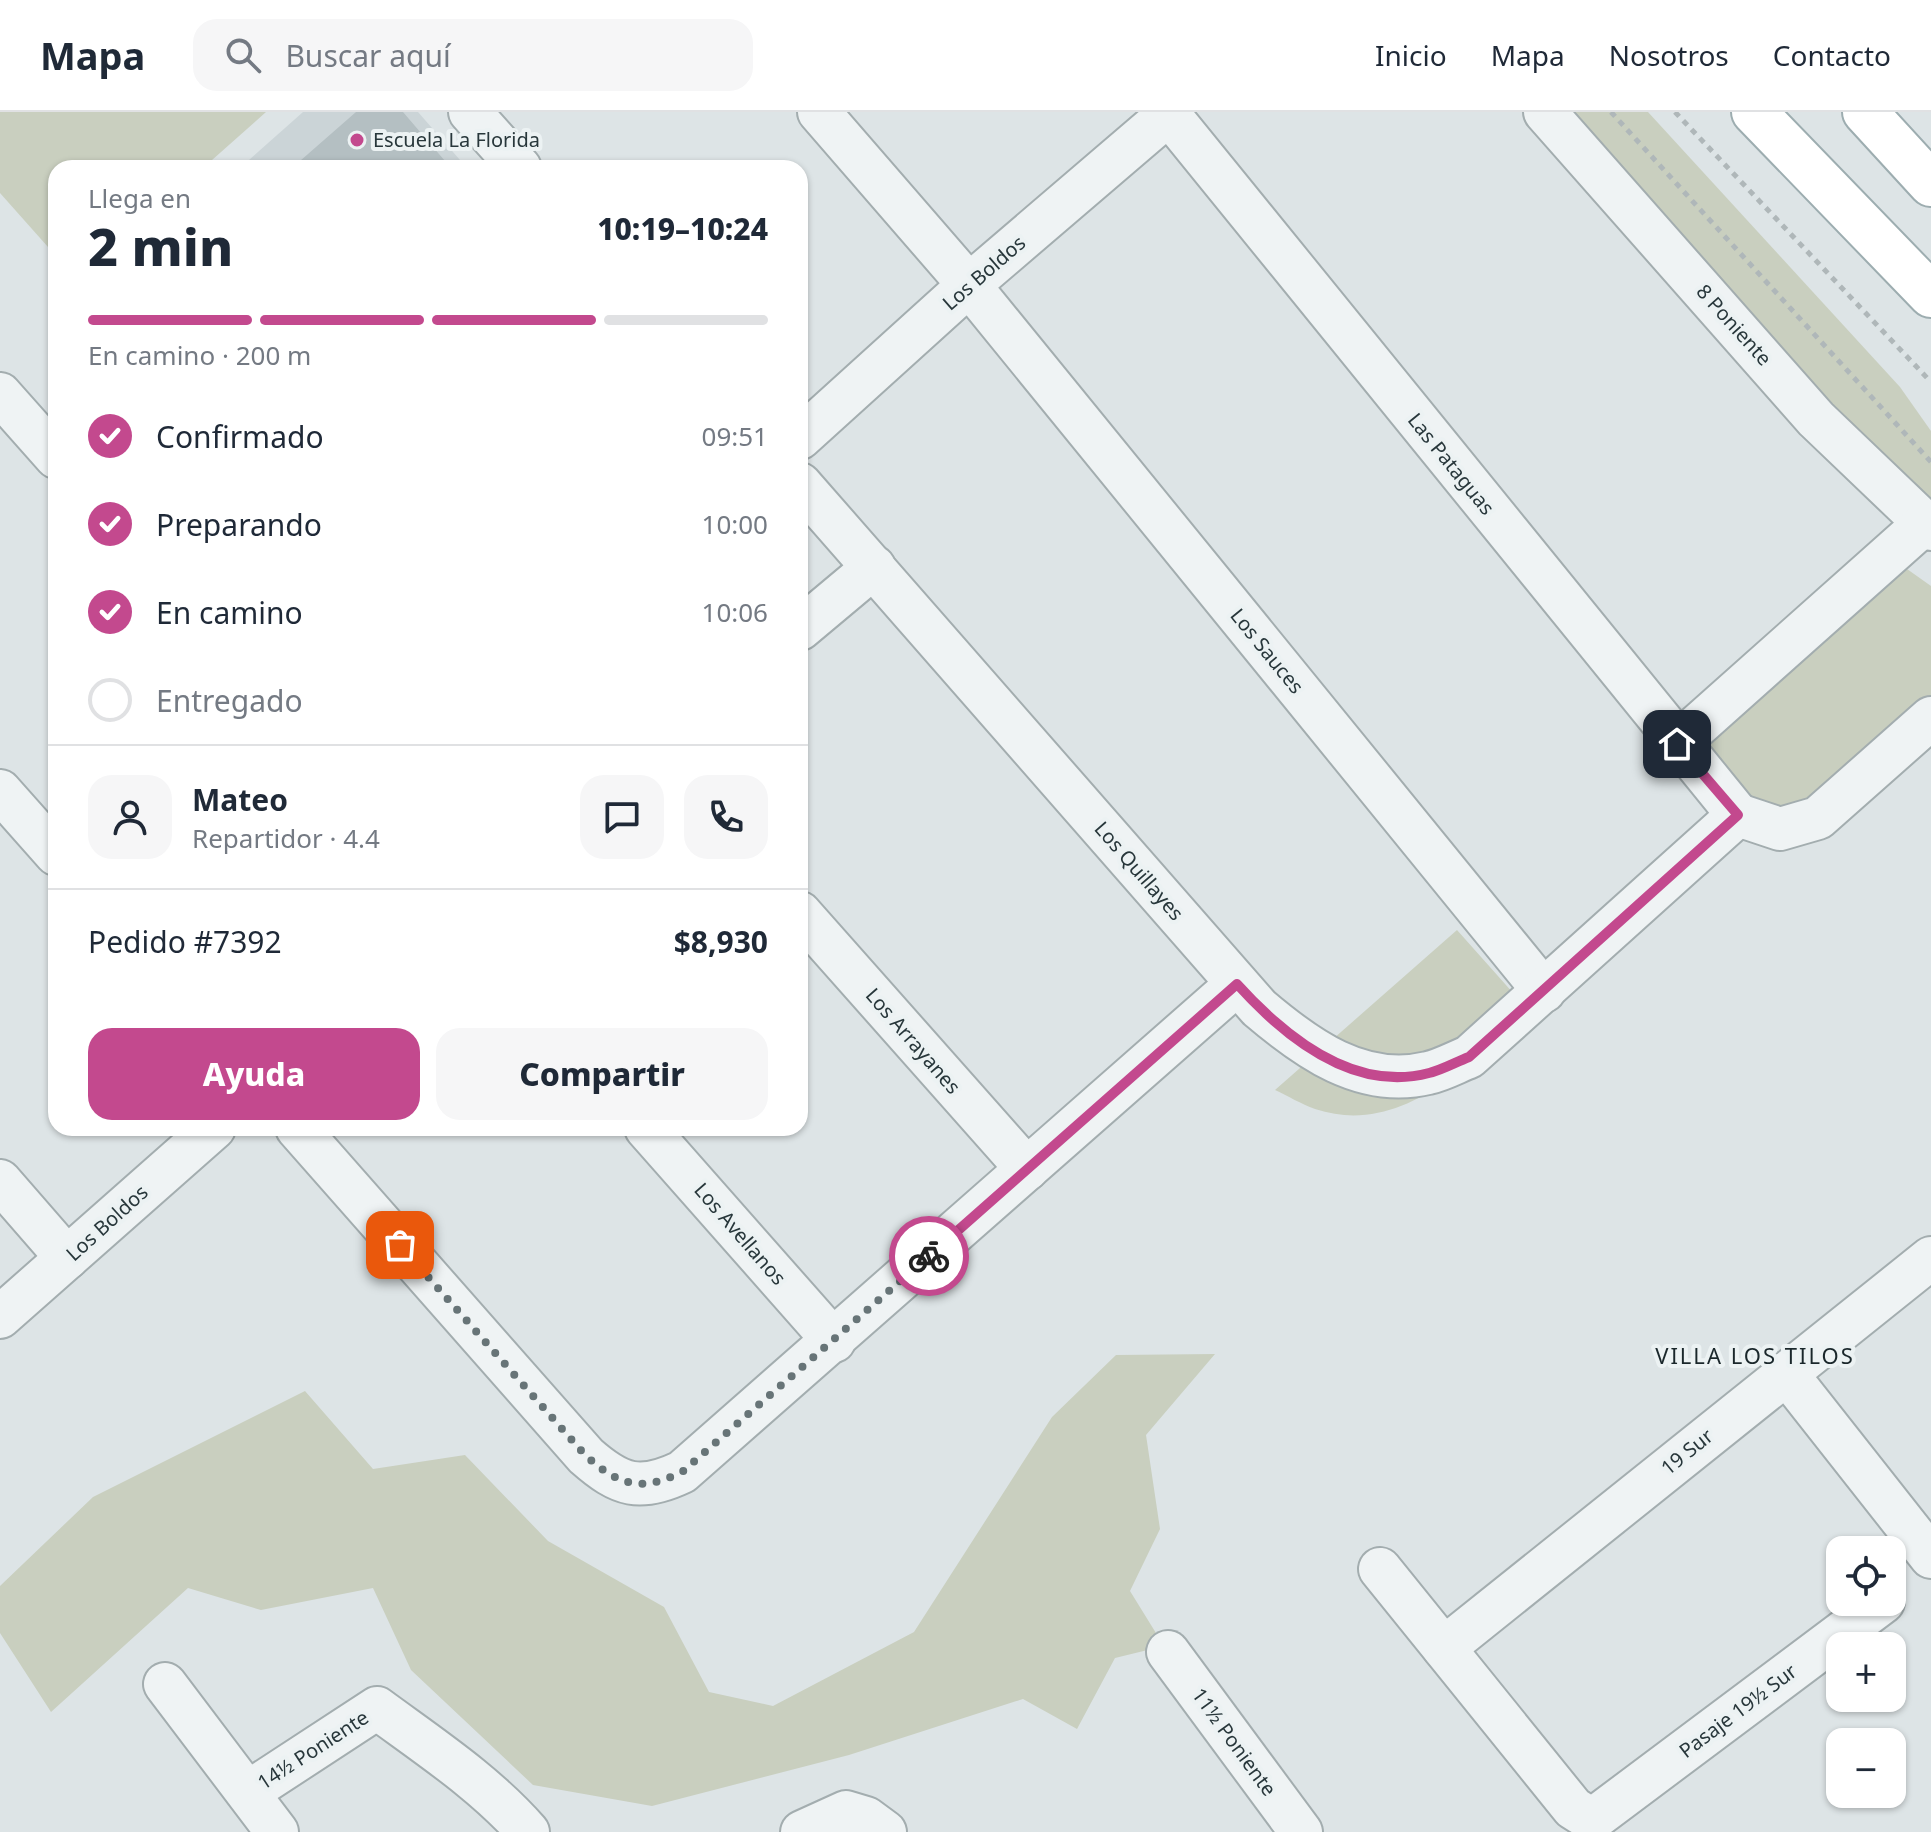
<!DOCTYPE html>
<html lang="es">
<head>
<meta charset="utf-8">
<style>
	:root { --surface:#fff; --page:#f6f6f7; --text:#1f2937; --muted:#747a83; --line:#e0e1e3; --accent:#c3498e }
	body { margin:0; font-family:"Noto Sans",sans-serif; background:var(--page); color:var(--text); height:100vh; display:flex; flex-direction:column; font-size:30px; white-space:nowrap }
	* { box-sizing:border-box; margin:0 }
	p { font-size:26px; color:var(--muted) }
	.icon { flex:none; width:44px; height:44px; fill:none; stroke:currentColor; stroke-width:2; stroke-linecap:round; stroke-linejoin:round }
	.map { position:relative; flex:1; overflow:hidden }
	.details { position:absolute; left:48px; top:48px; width:760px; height:976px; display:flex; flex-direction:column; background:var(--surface); border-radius:24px; box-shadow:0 2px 6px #0004 }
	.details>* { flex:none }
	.tools { position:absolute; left:1826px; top:1424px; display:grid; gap:16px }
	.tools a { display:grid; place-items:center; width:80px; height:80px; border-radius:16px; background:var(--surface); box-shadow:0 2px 6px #0004; font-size:40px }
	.pin { position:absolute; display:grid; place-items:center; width:68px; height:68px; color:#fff; margin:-34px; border-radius:16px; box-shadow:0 4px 12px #0006 }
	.courier { position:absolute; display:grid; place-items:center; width:80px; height:80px; margin:-40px; border:6px solid #c3498e; border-radius:50%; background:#fff; color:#222; box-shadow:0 2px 10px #0007 }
	.headline em { font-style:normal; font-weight:800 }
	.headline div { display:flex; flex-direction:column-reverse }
	.headline { display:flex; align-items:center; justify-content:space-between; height:136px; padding:0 40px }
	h1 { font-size:52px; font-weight:800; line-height:60px }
	.bar { display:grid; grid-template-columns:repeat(4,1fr); gap:12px 8px; align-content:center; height:96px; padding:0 40px }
	.bar i { height:10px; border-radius:6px; background:var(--line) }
	.bar .selected { background:var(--accent) }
	.bar p { grid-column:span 4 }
	.line { display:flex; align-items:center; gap:20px; padding:0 40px; border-top:2px solid var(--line) }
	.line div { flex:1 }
	.round { display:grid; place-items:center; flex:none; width:84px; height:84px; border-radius:24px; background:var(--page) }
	ol { padding:0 40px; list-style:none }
	li { display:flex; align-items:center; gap:24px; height:88px }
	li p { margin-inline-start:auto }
	li .icon { padding:8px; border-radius:50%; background:var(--accent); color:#fff; stroke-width:4 }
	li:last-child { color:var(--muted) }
	li i { width:44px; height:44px; border:4px solid var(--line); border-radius:50% }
	.primary-button { display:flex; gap:16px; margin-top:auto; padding:16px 40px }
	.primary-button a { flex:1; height:92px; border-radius:24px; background:var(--accent); color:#fff; font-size:32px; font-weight:800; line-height:92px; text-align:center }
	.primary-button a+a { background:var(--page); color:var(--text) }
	header { display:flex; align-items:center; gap:48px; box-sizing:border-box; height:112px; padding:0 40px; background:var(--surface); border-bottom:2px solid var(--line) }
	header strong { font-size:38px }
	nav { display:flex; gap:44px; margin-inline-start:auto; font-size:28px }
	.search { width:560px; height:72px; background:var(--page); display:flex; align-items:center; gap:20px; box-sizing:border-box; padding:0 28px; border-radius:24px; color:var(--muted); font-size:30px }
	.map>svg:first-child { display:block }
</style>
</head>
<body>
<header>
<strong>Mapa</strong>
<div class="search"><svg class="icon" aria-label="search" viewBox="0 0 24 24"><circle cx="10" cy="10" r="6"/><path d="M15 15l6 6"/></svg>Buscar aquí</div>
<nav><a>Inicio</a><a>Mapa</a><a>Nosotros</a><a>Contacto</a></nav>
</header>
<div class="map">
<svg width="1931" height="1720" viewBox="0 0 1931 1720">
	<rect width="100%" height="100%" fill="#dde4e6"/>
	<polygon fill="#cbd4d7" points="303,0 418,0 467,56 240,56"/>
	<g fill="#c9cfbf">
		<polygon points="0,0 266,0 203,56 56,56 56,144 0,81"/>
		<polygon points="1563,0 1648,0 1900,275 1931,319 1931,403"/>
		<polygon points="1907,457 1931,474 1931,583 1799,699 1772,708 1695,629"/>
		<path d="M1457,818L1531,901C1470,950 1402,1026 1315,997C1301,992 1288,984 1275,978Z"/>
		<polygon points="1215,1242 1146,1323 1160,1417 1130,1479 1164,1534 1115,1546 1077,1617 1023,1587 849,1643 652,1694 533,1673 411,1558 373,1476 261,1498 188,1476 51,1600 0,1521 0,1474 93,1385 305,1279 373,1357 465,1343 548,1429 664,1495 709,1580 773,1594 914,1520 1052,1305 1116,1243"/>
	</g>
	<polygon fill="#b4bfc2" points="356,0 403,0 451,56 376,56 369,48 359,56 292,56"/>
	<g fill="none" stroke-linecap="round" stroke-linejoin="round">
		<defs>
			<g id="minor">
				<polyline points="470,0 520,56"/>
				<polyline points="819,0 969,173 1544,879"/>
				<polyline points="1167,0 1738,703"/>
				<polyline points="1545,0 1816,307 1931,417"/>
				<polyline points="0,282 56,345"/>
				<polyline points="800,326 969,173 1171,0"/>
				<path d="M800,372L1259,896C1306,936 1362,977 1428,961C1442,958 1456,950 1469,945L1738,703"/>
				<polyline points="800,517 874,455"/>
				<polyline points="1677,632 1925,411"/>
				<polyline points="0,679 56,742"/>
				<polyline points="1738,703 1780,717 1818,706 1931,606"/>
				<polyline points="800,801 1027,1057"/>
				<path d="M297,1016L586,1344C620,1374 640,1380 682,1360L1237,872"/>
				<polyline points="646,1016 834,1229"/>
				<polyline points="0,1069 67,1146"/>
				<polyline points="0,1205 214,1016"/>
				<polyline points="1786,1261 1931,1445"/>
				<polyline points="1380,1457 1573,1696 1592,1708 1883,1490"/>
				<polyline points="1444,1536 1931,1146"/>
				<polyline points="1168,1540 1301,1720"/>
				<polyline points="165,1572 277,1720"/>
				<path d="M250,1679L377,1596C430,1635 485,1671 528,1720"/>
				<polyline points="802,1720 846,1700 866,1706 885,1720"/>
			</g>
			<g id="major">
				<polyline points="1754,0 1931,183"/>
				<polyline points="1865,0 1931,72"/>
			</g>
		</defs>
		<use href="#minor" stroke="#a3adaf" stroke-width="46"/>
		<use href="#major" stroke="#9dadb0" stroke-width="48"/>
		<g stroke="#afb7b9" stroke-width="5" stroke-dasharray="6 6" stroke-linecap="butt">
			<polyline points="1611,0 1931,350"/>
			<polyline points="1675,0 1931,270"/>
		</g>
		<use href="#minor" stroke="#eff3f4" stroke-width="42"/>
		<use href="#major" stroke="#fff" stroke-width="44"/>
	</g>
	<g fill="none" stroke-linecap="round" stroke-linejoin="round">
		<path stroke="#677477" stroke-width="8" stroke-dasharray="0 14.4" d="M400,1133L586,1344C620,1374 641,1380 682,1360L929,1144"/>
		<path stroke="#c3498e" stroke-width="10" d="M929,1144L1237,872C1284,924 1353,981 1429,961C1442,958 1456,950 1469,945L1738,703L1677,632"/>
	</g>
	<circle fill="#c3498e" stroke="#ecf2f3" stroke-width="3" cx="357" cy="28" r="8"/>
	<g text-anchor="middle" stroke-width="8" stroke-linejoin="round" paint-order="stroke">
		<g font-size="20" fill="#28373b" stroke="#ecf2f3" text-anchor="start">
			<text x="373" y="35">Escuela La Florida</text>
		</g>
		<g font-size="20" fill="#28373b" stroke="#ecf2f3">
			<text transform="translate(984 161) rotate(-41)" y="7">Los Boldos</text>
			<text transform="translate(1734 213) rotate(48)" y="7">8 Poniente</text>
			<text transform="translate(1451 352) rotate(51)" y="7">Las Pataguas</text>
			<text transform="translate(1267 539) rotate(51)" y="7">Los Sauces</text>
			<text transform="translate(1139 759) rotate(49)" y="7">Los Quillayes</text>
			<text transform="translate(913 929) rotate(49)" y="7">Los Arrayanes</text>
			<text transform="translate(107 1111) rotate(-42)" y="7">Los Boldos</text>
			<text transform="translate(740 1122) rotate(49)" y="7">Los Avellanos</text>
			<text transform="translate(1687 1340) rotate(-39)" y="7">19 Sur</text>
			<text transform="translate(1738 1599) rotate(-37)" y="7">Pasaje 19½ Sur</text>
			<text transform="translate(1234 1630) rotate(54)" y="7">11½ Poniente</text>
			<text transform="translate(313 1638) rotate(-33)" y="7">14½ Poniente</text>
		</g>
		<g font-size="22" letter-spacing="2" fill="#1a272b" stroke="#ecf2f3">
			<text x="1755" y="1252">VILLA LOS TILOS</text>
		</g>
	</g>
</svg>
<div class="tools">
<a><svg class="icon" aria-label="locate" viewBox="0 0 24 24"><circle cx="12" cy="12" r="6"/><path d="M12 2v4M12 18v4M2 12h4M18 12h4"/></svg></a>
<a>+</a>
<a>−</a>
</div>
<div class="pin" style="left:400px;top:1133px;background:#ea580c"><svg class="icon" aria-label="bag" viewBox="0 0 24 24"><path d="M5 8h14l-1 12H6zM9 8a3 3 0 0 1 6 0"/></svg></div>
<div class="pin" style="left:1677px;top:632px;background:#1f2937"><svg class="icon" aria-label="home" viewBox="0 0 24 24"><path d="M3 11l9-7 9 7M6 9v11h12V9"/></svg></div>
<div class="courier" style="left:929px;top:1144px"><svg class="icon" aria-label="bike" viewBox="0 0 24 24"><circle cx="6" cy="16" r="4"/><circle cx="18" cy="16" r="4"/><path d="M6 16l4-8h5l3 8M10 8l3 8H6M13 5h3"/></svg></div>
<section class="details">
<div class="headline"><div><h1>2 min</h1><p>Llega en</p></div><em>10:19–10:24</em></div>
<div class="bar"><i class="selected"></i><i class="selected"></i><i class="selected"></i><i></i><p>En camino · 200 m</p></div>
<ol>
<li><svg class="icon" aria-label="check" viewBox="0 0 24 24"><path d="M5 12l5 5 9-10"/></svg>Confirmado<p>09:51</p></li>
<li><svg class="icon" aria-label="check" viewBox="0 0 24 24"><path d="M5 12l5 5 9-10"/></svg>Preparando<p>10:00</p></li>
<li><svg class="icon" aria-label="check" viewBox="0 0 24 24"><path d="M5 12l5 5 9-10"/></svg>En camino<p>10:06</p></li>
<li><i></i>Entregado</li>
</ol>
<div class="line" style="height:144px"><a class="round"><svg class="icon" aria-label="person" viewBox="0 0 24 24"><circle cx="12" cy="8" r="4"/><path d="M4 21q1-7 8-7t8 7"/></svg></a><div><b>Mateo</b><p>Repartidor · 4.4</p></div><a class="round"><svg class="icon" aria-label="chat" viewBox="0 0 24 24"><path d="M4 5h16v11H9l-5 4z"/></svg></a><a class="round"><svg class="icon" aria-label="phone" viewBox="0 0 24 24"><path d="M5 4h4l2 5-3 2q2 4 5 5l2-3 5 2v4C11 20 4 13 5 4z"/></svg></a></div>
<div class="line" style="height:104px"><div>Pedido #7392</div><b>$8,930</b></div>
<div class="primary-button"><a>Ayuda</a><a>Compartir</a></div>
</section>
</div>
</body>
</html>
